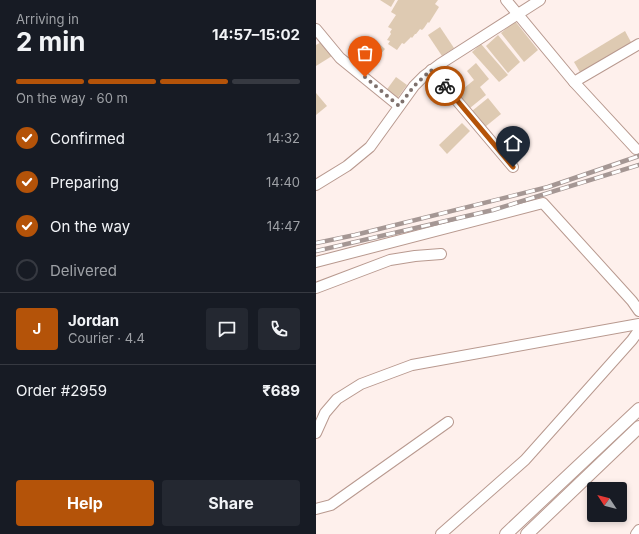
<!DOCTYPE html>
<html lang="en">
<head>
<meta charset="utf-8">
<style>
	:root { --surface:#171b24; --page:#242831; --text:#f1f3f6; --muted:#9ea1a6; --line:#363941; --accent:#b45309 }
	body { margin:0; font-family:Inter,sans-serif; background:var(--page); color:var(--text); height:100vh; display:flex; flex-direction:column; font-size:15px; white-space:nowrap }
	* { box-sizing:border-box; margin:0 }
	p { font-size:13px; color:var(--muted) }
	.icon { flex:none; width:22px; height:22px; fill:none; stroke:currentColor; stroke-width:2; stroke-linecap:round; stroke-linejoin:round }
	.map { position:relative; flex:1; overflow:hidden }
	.panel { display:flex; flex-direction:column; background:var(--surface); width:316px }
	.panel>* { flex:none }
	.needle { width:26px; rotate:306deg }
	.buttons { position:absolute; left:271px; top:482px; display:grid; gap:8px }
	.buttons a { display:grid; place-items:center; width:40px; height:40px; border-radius:4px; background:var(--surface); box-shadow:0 2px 6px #0003; font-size:20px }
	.pin { position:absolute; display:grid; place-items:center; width:34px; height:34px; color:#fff; margin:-41px -17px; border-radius:50% 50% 50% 0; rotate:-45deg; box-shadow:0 0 4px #0007 }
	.pin .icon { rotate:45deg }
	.courier { position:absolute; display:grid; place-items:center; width:40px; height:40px; margin:-20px; border:3px solid #b45309; border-radius:50%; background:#fff; color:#222; box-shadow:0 1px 5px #0007 }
	.overview em { font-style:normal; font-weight:700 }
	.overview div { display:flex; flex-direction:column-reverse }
	.overview { display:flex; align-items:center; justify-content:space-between; height:68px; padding:0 16px }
	h1 { font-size:26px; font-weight:700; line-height:30px }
	.bar { display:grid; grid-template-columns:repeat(4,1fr); gap:6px 4px; align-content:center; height:48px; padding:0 16px }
	.bar i { height:5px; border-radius:3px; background:var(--line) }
	.bar .active { background:var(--accent) }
	.bar p { grid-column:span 4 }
	.line { display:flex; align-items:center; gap:10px; padding:0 16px; border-top:1px solid var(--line) }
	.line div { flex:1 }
	.round { display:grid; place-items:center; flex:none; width:42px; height:42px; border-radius:4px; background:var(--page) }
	ol { padding:0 16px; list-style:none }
	li { display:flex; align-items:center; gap:12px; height:44px }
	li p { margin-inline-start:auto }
	li .icon { padding:4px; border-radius:50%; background:var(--accent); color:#fff; stroke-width:4 }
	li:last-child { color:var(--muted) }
	li i { width:22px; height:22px; border:2px solid var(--line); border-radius:50% }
	.button { display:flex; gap:8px; margin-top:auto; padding:8px 16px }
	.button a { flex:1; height:46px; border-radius:4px; background:var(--accent); color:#fff; font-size:16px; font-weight:700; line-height:46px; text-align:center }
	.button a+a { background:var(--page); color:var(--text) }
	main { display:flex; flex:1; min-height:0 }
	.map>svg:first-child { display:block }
</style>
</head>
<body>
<main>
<section class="panel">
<div class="overview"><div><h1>2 min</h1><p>Arriving in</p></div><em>14:57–15:02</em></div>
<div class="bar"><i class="active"></i><i class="active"></i><i class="active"></i><i></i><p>On the way · 60 m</p></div>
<ol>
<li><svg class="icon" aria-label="check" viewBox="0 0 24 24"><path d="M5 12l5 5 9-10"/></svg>Confirmed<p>14:32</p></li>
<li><svg class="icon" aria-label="check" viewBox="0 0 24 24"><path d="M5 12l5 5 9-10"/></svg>Preparing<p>14:40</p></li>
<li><svg class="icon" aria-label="check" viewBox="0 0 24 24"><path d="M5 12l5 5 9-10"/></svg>On the way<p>14:47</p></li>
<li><i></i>Delivered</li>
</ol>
<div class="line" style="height:72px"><b class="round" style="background:var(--accent);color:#fff">J</b><div><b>Jordan</b><p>Courier · 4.4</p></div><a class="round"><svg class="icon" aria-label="chat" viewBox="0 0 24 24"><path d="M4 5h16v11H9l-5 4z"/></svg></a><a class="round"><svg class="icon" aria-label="phone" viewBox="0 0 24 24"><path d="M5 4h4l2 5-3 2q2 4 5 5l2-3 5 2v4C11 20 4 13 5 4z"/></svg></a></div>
<div class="line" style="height:52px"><div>Order #2959</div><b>₹689</b></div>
<div class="button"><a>Help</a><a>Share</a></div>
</section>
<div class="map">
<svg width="323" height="534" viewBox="0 0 323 534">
	<rect width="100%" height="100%" fill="#fef0ec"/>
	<g fill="#decab2">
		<polygon points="64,0 79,0 75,7"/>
		<polygon points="82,0 122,0 119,4 123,7 113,23 112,22 108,28 106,30 104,29 100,34 99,34 96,38 95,37 88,44 86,43 81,50 72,44 74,41 71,40 75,34 74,32 76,29 72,27 80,15 75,12"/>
		<polygon points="199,21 222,50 208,62 185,33"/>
		<polygon points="124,27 138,48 126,56 112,35"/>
		<polygon points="309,31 316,44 265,74 258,62"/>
		<polygon points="182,35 204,62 192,73 170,46"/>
		<polygon points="59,40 69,49 47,74 37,65"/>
		<polygon points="7,41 16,56 0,66 0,45"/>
		<polygon points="165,44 192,75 183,82 156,52"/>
		<polygon points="160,63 173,79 164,87 170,95 154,108 142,93 158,80 151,71"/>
		<polygon points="80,77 91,85 80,100 69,92"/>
		<polygon points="0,93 11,106 0,115"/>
		<polygon points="172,98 185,114 169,127 156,111"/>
		<polygon points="146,123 154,131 131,154 123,145"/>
	</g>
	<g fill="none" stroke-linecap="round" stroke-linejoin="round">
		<defs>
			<g id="minor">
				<polyline points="190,0 258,82 320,149"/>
				<polyline points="0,29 24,58 83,106"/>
				<polyline points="115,70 197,167"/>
				<polyline points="258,82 323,44"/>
				<polyline points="0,185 31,166 54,147 98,86 108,76 124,64 224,0"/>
				<polyline points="0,262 227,203 316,301 323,311"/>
				<polyline points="0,288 74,260 99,256 125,254"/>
				<polyline points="0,433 9,413 21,399 45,384 96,365 323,324"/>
				<polyline points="0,509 15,505 132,422"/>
				<polyline points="125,534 209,460 316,340 323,330"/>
				<polyline points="320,534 323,530"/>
			</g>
			<g id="tertiary">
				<polyline points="190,534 323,409"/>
				<polyline points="211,534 323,427"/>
			</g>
		</defs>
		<use href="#minor" stroke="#b8998f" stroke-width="12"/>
		<use href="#tertiary" stroke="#b8998f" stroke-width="14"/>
		<use href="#minor" stroke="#fff" stroke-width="10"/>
		<use href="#tertiary" stroke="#fff" stroke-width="12"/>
		<defs>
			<g id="rail">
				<polyline points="0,243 39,235 232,187 323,156"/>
				<polyline points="0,251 177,210 323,165"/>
			</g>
		</defs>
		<use href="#rail" stroke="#a59794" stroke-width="4.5"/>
		<use href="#rail" stroke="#fff" stroke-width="3" stroke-dasharray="9" stroke-linecap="butt"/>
	</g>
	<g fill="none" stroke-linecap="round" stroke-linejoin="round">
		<polyline stroke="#7e716d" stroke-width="4" stroke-dasharray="0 7.2" points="49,77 83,106 98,86 115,70 129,86"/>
		<polyline stroke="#b45309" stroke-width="5" points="129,86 197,167"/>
	</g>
</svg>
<div class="buttons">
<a><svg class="needle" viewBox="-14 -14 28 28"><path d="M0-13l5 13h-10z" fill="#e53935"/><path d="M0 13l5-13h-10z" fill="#9ea1a6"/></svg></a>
</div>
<div class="pin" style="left:49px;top:77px;background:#ea580c"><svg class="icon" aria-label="bag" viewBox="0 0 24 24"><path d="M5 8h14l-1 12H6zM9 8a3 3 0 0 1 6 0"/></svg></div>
<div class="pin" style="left:197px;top:167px;background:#1f2937"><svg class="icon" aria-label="home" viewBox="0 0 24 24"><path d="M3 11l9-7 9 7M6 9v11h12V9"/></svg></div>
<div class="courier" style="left:129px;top:86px"><svg class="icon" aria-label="bike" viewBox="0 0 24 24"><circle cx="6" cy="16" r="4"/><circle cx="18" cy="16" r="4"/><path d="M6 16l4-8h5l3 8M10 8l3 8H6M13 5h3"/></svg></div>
</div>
</main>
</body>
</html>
